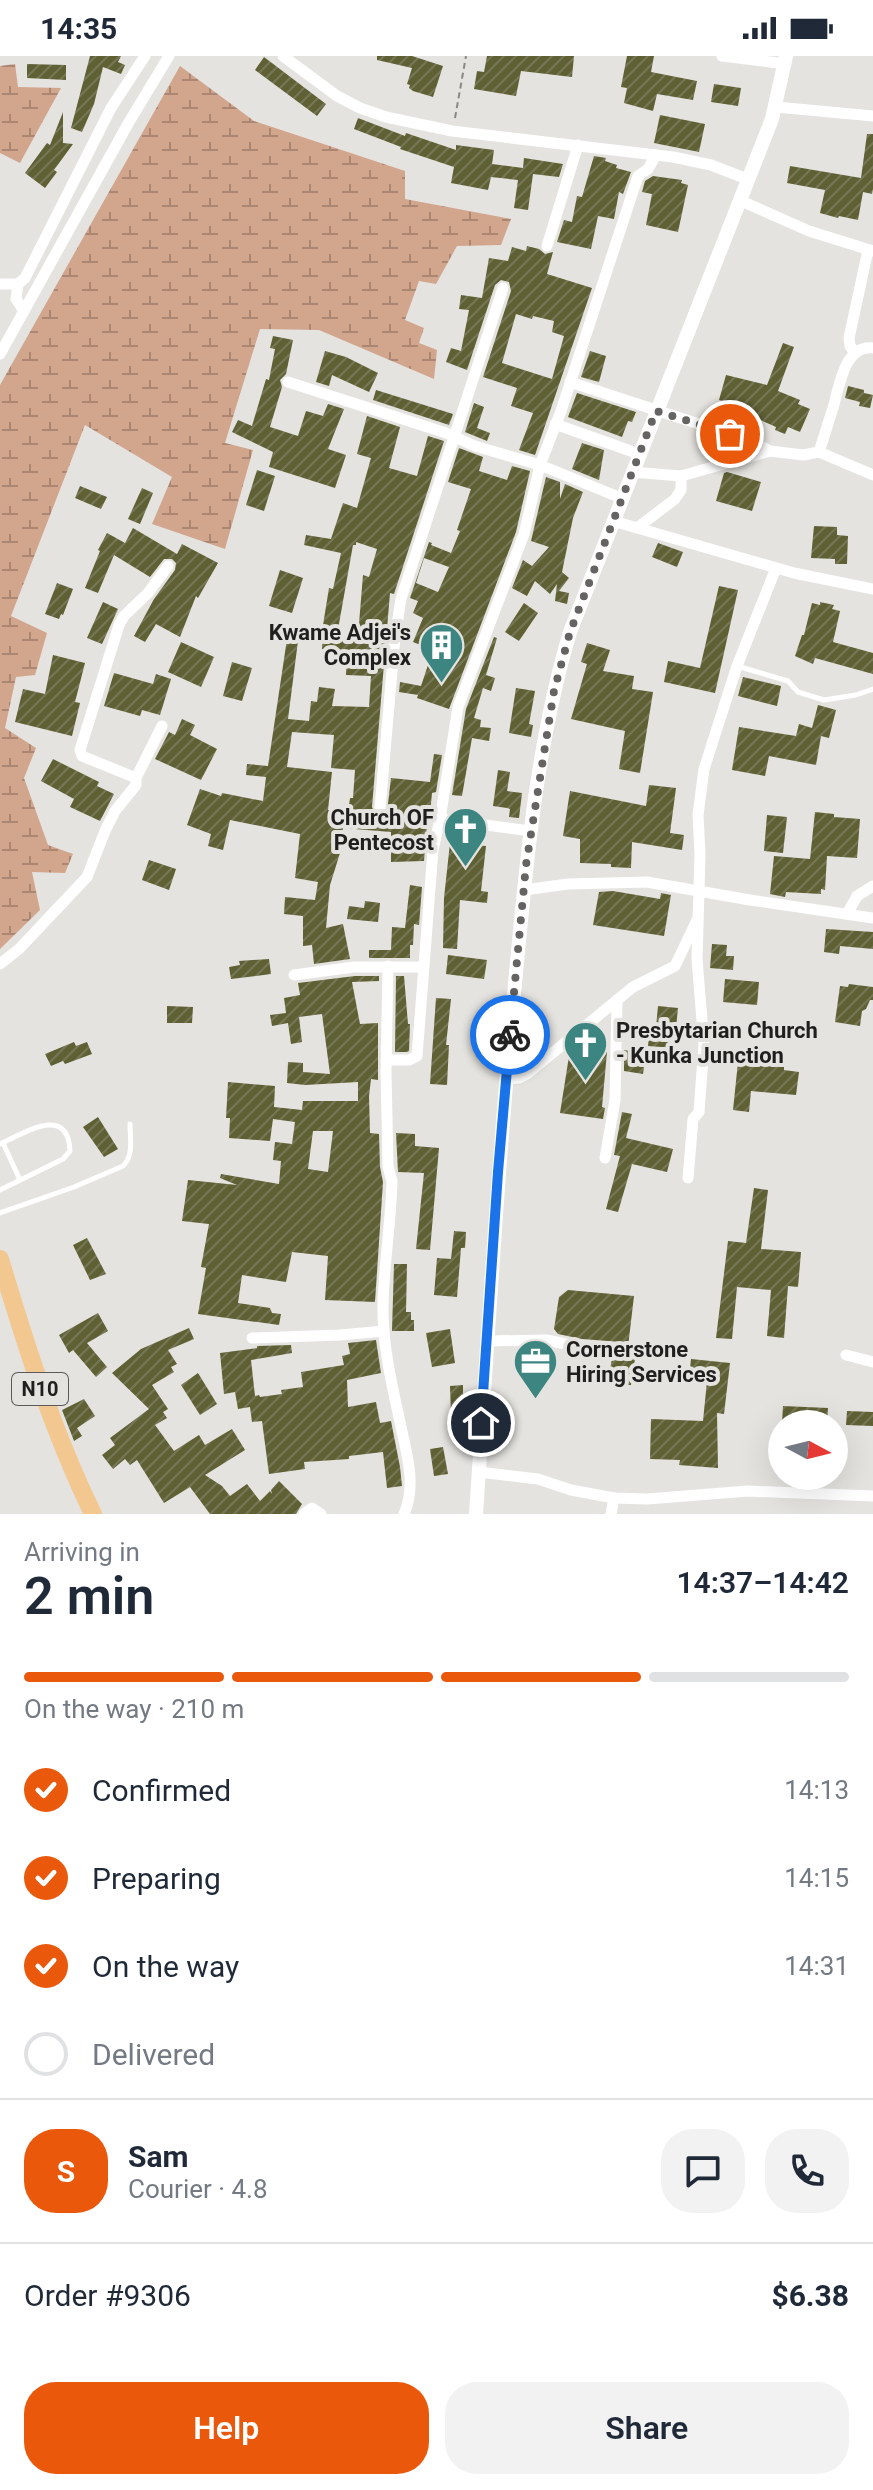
<!DOCTYPE html>
<html lang="en">
<head>
<meta charset="utf-8">
<style>
	:root { --surface:#fff; --page:#f2f2f3; --text:#1f2937; --muted:#747a83; --line:#e0e1e3; --accent:#ea580c }
	body { margin:0; font-family:Roboto,sans-serif; background:var(--page); color:var(--text); height:100vh; display:flex; flex-direction:column; font-size:30px; white-space:nowrap }
	* { box-sizing:border-box; margin:0 }
	p { font-size:26px; color:var(--muted) }
	.icon { flex:none; width:44px; height:44px; fill:none; stroke:currentColor; stroke-width:2; stroke-linecap:round; stroke-linejoin:round }
	.map { position:relative; height:1458px; overflow:hidden }
	.panel { display:flex; flex-direction:column; background:var(--surface); flex:1 }
	.panel>* { flex:none }
	.needle { width:52px; rotate:97deg }
	.buttons { position:absolute; left:768px; top:1354px; display:grid; gap:16px }
	.buttons a { display:grid; place-items:center; width:80px; height:80px; border-radius:50%; background:var(--surface); box-shadow:0 8px 32px #0002; font-size:40px }
	.pin { position:absolute; display:grid; place-items:center; width:68px; height:68px; color:#fff; margin:-34px; border:4px solid #fff; border-radius:50%; box-shadow:0 2px 8px #0007 }
	.courier { position:absolute; display:grid; place-items:center; width:80px; height:80px; margin:-40px; border:6px solid #1a73e8; border-radius:50%; background:#fff; color:#222; box-shadow:0 2px 10px #0007 }
	.overview em { font-style:normal; font-weight:600 }
	.overview div { display:flex; flex-direction:column-reverse }
	.overview { display:flex; align-items:center; justify-content:space-between; height:136px; padding:0 24px }
	h1 { font-size:52px; font-weight:600; line-height:60px }
	.bar { display:grid; grid-template-columns:repeat(4,1fr); gap:12px 8px; align-content:center; height:96px; padding:0 24px }
	.bar i { height:10px; border-radius:6px; background:var(--line) }
	.bar .on { background:var(--accent) }
	.bar p { grid-column:span 4 }
	.line { display:flex; align-items:center; gap:20px; padding:0 24px; border-top:2px solid var(--line) }
	.line div { flex:1 }
	.round { display:grid; place-items:center; flex:none; width:84px; height:84px; border-radius:32px; background:var(--page) }
	ol { padding:0 24px; list-style:none }
	li { display:flex; align-items:center; gap:24px; height:88px }
	li p { margin-inline-start:auto }
	li .icon { padding:8px; border-radius:50%; background:var(--accent); color:#fff; stroke-width:4 }
	li:last-child { color:var(--muted) }
	li i { width:44px; height:44px; border:4px solid var(--line); border-radius:50% }
	.cta { display:flex; gap:16px; margin-top:auto; padding:16px 24px }
	.cta a { flex:1; height:92px; border-radius:32px; background:var(--accent); color:#fff; font-size:32px; font-weight:600; line-height:92px; text-align:center }
	.cta a+a { background:var(--page); color:var(--text) }
	.status { display:flex; justify-content:space-between; align-items:center; height:56px; padding:0 40px; background:var(--surface); direction:ltr }
	.status svg { height:22px; fill:currentColor }
	.map>svg:first-child { display:block }
</style>
</head>
<body>
<div class="status"><b>14:35</b><svg viewBox="0 0 49 12"><path d="M0 12V9h3v3zM5 12V6h3v6zM10 12V3h3v9zM15 12V0h3v12zM26 1h20v11H26zM47 4h2v5h-2z"/></svg></div>
<div class="map">
<svg width="873" height="1458" viewBox="0 0 873 1458">
	<defs>
		<pattern id="wetland-marsh" width="20" height="14" patternUnits="userSpaceOnUse" patternTransform="scale(2)"><rect width="20" height="14" fill="#d2a58d"/><path d="M1 5h8M5 5V1M11 12h8M15 12V8" fill="none" stroke="#aa8673"/></pattern>
		<pattern id="building-hatch" width="6" height="6" patternUnits="userSpaceOnUse" patternTransform="scale(2)"><rect width="6" height="6" fill="#5f6034"/><path d="M-1 1l2-2M0 6l6-6M5 7l2-2" fill="none" stroke="#767756"/></pattern>
	</defs>
	<rect width="100%" height="100%" fill="#e4e3df"/>
	<g fill="url(#wetland-marsh)">
		<polygon points="15,8 18,31 61,32 20,107 0,97 0,10"/>
		<polygon points="180,10 254,65 405,115 405,143 511,163 501,189 457,190 436,228 419,225 405,264 424,272 419,287 437,294 434,323 319,274 260,273 225,387 253,394 225,493 152,468 172,421 85,369 11,560 47,577 35,619 16,621 5,672 36,692 24,722 48,789 73,798 65,817 32,816 40,854 0,893 0,329"/>
	</g>
	<g fill="url(#building-hatch)" fill-rule="evenodd">
		<polygon points="90,0 121,0 118,6 125,9 121,18 103,11 94,48 82,76 71,72"/>
		<polygon points="377,0 412,0 443,10 433,41 413,35 409,32 410,29 407,28 412,12 377,4"/>
		<polygon points="487,0 574,0 572,21 521,15 516,40 474,33 477,15 484,16"/>
		<polygon points="627,0 654,0 651,16 697,25 693,44 657,38 653,55 624,47 627,32 621,31"/>
		<polygon points="264,1 326,48 317,60 255,14"/>
		<polygon points="27,8 66,9 66,24 27,22"/>
		<polygon points="714,28 741,32 738,50 711,46"/>
		<polygon points="63,56 63,87 73,88 54,114 57,116 45,132 25,117 47,87 50,89"/>
		<polygon points="660,59 705,68 699,96 654,87"/>
		<polygon points="358,62 405,80 406,77 456,94 456,89 494,94 492,108 523,112 524,102 563,108 559,121 533,118 528,154 514,152 518,124 491,121 488,134 451,127 454,111 400,93 401,91 354,73"/>
		<polygon points="867,78 873,78 873,133 872,138 863,136 858,164 839,160 838,162 820,157 825,134 787,127 790,110 861,122"/>
		<polygon points="594,100 606,102 605,105 617,109 616,112 631,116 623,138 619,136 614,163 598,160 591,193 557,186 564,164 572,166 577,140 582,141"/>
		<polygon points="653,120 682,124 681,127 688,129 678,176 646,169 652,138 642,136 645,125"/>
		<path d="M527,190L539,193L545,198L553,196L547,218L592,232L535,399L519,394L533,357L511,350L517,332L483,321L511,235L509,226L501,224L495,229L467,314L446,306L451,292L461,295L469,254L459,253L461,239L482,242L489,202L508,205L512,191L526,195ZM516,258L532,263L533,260L554,265L552,276L564,280L552,323L502,307Z"/>
		<polygon points="273,280 293,284 286,318 280,324 282,331 270,371 298,380 306,355 323,360 328,348 344,353 328,393 346,399 335,432 269,411 273,396 232,376 238,364 252,370 266,323 269,324 275,293 270,292"/>
		<polygon points="783,287 794,291 778,335 800,344 798,348 810,353 800,376 788,371 785,378 775,374 776,371 758,363 759,361 732,353 734,348 719,344 726,319 767,329"/>
		<polygon points="325,295 346,301 378,317 369,336 332,319 329,330 316,326"/>
		<polygon points="590,295 606,300 599,326 581,321"/>
		<polygon points="848,330 864,334 864,337 873,339 870,352 859,350 860,346 845,342"/>
		<polygon points="376,334 453,358 449,369 373,344"/>
		<polygon points="577,337 636,356 632,366 628,365 622,381 568,361"/>
		<polygon points="474,347 484,351 477,372 490,377 487,385 465,376"/>
		<path d="M367,360L400,371L389,412L417,420L428,380L444,385L394,538L390,537L372,751L375,758L380,760L387,756L391,722L430,726L434,698L442,699L436,736L432,737L430,758L428,757L424,805L391,806V776L343,772L340,797L330,829L326,872L343,868L350,903L314,908L312,889L303,890V860L284,858L285,841L315,844L318,826L295,822L300,778L230,764L223,794L208,790L211,778L187,769L200,733L221,740L222,737L263,745L266,721L246,719L247,708L268,710L287,583L298,585L288,663L309,665L311,645L317,646L319,631L335,633L332,650L369,651L371,620L346,619L347,594L322,593L323,569L329,532L333,533L341,497L304,489L306,479L331,483L343,447L357,452L371,402L357,398ZM356,486L377,493L369,521L363,519L358,580L337,579L353,489H356ZM292,676L334,679L331,712L355,714L353,742H350L348,757L328,754L332,716L287,711Z"/>
		<polygon points="582,387 604,394 599,424 572,413"/>
		<path d="M459,392L483,401L479,415L507,424L512,410L530,415L516,476L449,653L417,642L418,639L399,636L400,626L421,630L433,594L413,586L423,562L413,557L418,545L410,542L429,486L432,487L431,489L451,497L460,475L457,474L471,433L448,426ZM424,502L449,511L438,536L416,527Z"/>
		<polygon points="257,414 275,420 264,455 246,449"/>
		<polygon points="727,416 761,426 752,455 716,445 724,417"/>
		<polygon points="546,421 560,426 560,443 565,428 583,436 573,462 562,516 569,522 559,535 569,537 567,548 555,545 557,528 550,538 535,525 527,540 512,532 523,504 532,510 549,491 531,485"/>
		<polygon points="80,430 107,441 101,453 75,442"/>
		<polygon points="142,432 153,437 140,468 128,463"/>
		<polygon points="814,470 837,471 837,479 848,480 847,508 835,508 835,503 811,502"/>
		<polygon points="133,472 177,498 182,488 218,507 198,542 196,540 180,581 156,568 145,586 134,580 154,543 175,514 176,507 172,503 164,503 150,521 114,499 98,537 85,532 100,495 98,494 107,477 125,487"/>
		<polygon points="658,487 683,496 677,511 652,501"/>
		<polygon points="280,514 303,522 292,557 269,550"/>
		<polygon points="57,527 73,533 63,559 61,558 59,563 45,558"/>
		<polygon points="719,530 738,534 715,637 664,626 668,605 700,612"/>
		<polygon points="103,546 118,553 102,588 87,582"/>
		<polygon points="820,546 834,549 832,553 840,555 833,586 873,597 873,618 815,602 813,608 795,600 802,579 804,579 812,547 820,549"/>
		<polygon points="524,547 538,557 519,585 505,576"/>
		<polygon points="494,581 497,582 486,619 495,622 491,635 483,632 474,662 481,664 480,671 491,672 489,685 472,682 462,740 452,739 466,653"/>
		<polygon points="181,586 214,601 201,631 168,616"/>
		<polygon points="587,587 610,594 603,615 634,620 632,633 653,636 640,717 619,713 625,675 571,663 587,608 581,606"/>
		<polygon points="53,599 85,607 75,646 80,647 72,680 15,666 23,633 45,638"/>
		<polygon points="232,606 252,612 242,645 223,640"/>
		<polygon points="114,617 153,628 156,618 171,623 160,659 142,654 140,660 104,650"/>
		<polygon points="743,621 781,630 777,650 738,640"/>
		<polygon points="516,632 535,635 529,668 533,669 531,681 509,677"/>
		<polygon points="818,649 836,654 829,682 821,680 816,709 769,700 765,720 732,714 739,671 796,680 799,668 812,672"/>
		<polygon points="182,663 195,669 190,679 217,693 201,724 155,703 169,676 175,679"/>
		<polygon points="53,703 99,726 97,730 114,738 100,765 70,751 74,743 41,725"/>
		<polygon points="498,714 510,716 507,735 522,737 519,762 509,761 510,753 507,752 493,750"/>
		<polygon points="649,729 676,732 670,777 684,779 682,794 632,786 631,812 611,811 611,808 580,807 580,783 563,780 570,735 646,750"/>
		<polygon points="815,756 834,758 834,761 860,763 857,802 827,800 825,834 821,833 821,838 786,836 785,841 770,838 774,800 810,803"/>
		<polygon points="767,759 787,761 783,797 764,795"/>
		<polygon points="450,787 486,790 481,835 488,836 487,847 460,844 457,893 443,892 444,842"/>
		<polygon points="149,804 176,813 169,834 142,824"/>
		<polygon points="410,829 422,831 419,869 414,868 413,889 410,889 410,902 369,902 369,894 391,894 392,871 405,872"/>
		<polygon points="613,835 660,843 661,837 671,839 664,880 593,869 599,836"/>
		<polygon points="365,845 380,847 378,866 347,863 349,850 364,852"/>
		<polygon points="826,873 873,876 873,893 840,890 839,898 824,896"/>
		<polygon points="712,888 727,889 726,900 734,900 733,914 710,912"/>
		<polygon points="448,899 487,904 484,923 446,918"/>
		<polygon points="269,903 271,918 231,923 229,911 240,909 239,905"/>
		<path d="M355,920H379V925L352,926L360,968L378,967V1024L371,1023L369,1040L370,1077L379,1078L380,1111L383,1126L375,1246L325,1244L328,1200L292,1196L286,1226L242,1219L238,1247L270,1252L272,1257L281,1258L279,1269L198,1258L206,1212L201,1211L209,1168L182,1165L188,1124L237,1129L220,1122L221,1118L279,1128L281,1105L273,1104L275,1086L292,1088L295,1066L273,1063L270,1085L229,1082L230,1062H226L228,1026L275,1030L274,1051L302,1054L303,1045H358V1026L305,1029L287,1027L288,1006L303,1007V1016L330,1018L322,958L299,961L302,986L291,988L288,967L272,970L270,959L286,957L284,942L300,939L298,927ZM313,1075H333L328,1116L308,1113Z"/>
		<polygon points="396,920 404,920 408,968 410,968 409,995 407,996 395,996"/>
		<polygon points="725,923 759,926 757,949 723,946"/>
		<polygon points="849,928 873,931 873,944 870,944 866,953 862,955 860,970 835,966 840,930 848,931"/>
		<polygon points="436,942 451,943 446,989 449,989 447,1029 430,1028"/>
		<polygon points="167,950 193,951 192,967 167,967"/>
		<polygon points="658,950 678,952 674,992 648,990 650,971 656,971"/>
		<polygon points="74,986 76,990 87,986 92,998 65,1008 63,1005 51,1010 45,998"/>
		<polygon points="574,991 607,996 602,1051 605,1052 603,1063 560,1057 570,994"/>
		<polygon points="624,994 646,997 643,1018 624,1015"/>
		<polygon points="738,1006 784,1011 784,1014 799,1016 796,1039 751,1035 749,1056 733,1054"/>
		<polygon points="622,1056 632,1058 626,1082 673,1093 667,1116 632,1108 618,1156 606,1153 620,1100 614,1099"/>
		<polygon points="98,1061 118,1093 104,1101 83,1071"/>
		<polygon points="396,1077 415,1078 415,1090 439,1092 430,1194 416,1193 424,1117 398,1116"/>
		<polygon points="754,1132 768,1134 761,1193 801,1196 798,1231 788,1230 784,1282 767,1280 771,1234 737,1231 732,1283 716,1282 728,1185 746,1187"/>
		<polygon points="454,1175 466,1176 465,1192 461,1192 457,1241 434,1239 437,1202 451,1203"/>
		<polygon points="87,1182 106,1218 90,1224 73,1189"/>
		<polygon points="394,1208 407,1208 406,1256 411,1256 411,1264 414,1264 414,1275 392,1275"/>
		<polygon points="568,1234 634,1240 628,1291 621,1286 582,1283 558,1278 554,1273 559,1241"/>
		<polygon points="98,1257 108,1275 87,1287 107,1311 96,1321 73,1294 69,1297 59,1279"/>
		<polygon points="189,1272 194,1283 168,1294 177,1308 171,1311 174,1316 152,1329 168,1353 163,1356 167,1362 155,1369 174,1395 199,1379 205,1389 232,1373 245,1394 205,1419 222,1430 230,1440 247,1428 260,1445 270,1435 272,1438 271,1434 279,1425 302,1448 296,1458 210,1458 190,1431 164,1447 137,1404 130,1409 125,1403 113,1413 102,1399 115,1389 110,1382 149,1353 112,1317 141,1293"/>
		<polygon points="450,1273 455,1307 432,1311 426,1277"/>
		<polygon points="376,1284 381,1317 347,1324 348,1351 376,1346 380,1367 391,1365 400,1411 402,1430 387,1432 383,1396 349,1400 349,1403 304,1406 305,1413 269,1418 262,1365 252,1366 250,1351 238,1353 235,1336 224,1338 220,1297 257,1292 257,1290 291,1289 292,1297 251,1304 255,1340 259,1339 260,1341 282,1338 281,1334 303,1331 301,1316 344,1309 342,1300 350,1298 348,1287"/>
		<polygon points="627,1299 626,1302 635,1303 631,1329 612,1329 613,1322 609,1320 612,1302 623,1302"/>
		<polygon points="691,1303 730,1307 724,1358 717,1357 718,1412 679,1409 680,1404 650,1403 651,1363 703,1365 708,1315 690,1313"/>
		<polygon points="198,1317 217,1348 200,1359 181,1329"/>
		<polygon points="463,1329 463,1358 451,1358 450,1330"/>
		<polygon points="84,1343 95,1360 77,1372 82,1380 74,1385 62,1354"/>
		<polygon points="783,1350 828,1352 827,1368 782,1367"/>
		<polygon points="847,1355 873,1356 873,1370 846,1369"/>
		<polygon points="443,1391 448,1418 434,1420 430,1393"/>
	</g>
	<g fill="none" stroke-linecap="round" stroke-linejoin="round">
		<polyline stroke="#898886" stroke-width="2" stroke-dasharray="6 4" stroke-linecap="butt" points="455,62 466,0"/>
		<g stroke="#fff" stroke-width="5">
			<polyline points="737,610 788,625 798,636 824,644 856,639 873,633"/>
			<polyline points="3,1087 20,1124"/>
			<path d="M0,1088C25,1077 68,1048 70,1095L63,1103L0,1134"/>
			<path d="M0,1157L74,1131L123,1110C134,1099 130,1083 130,1068"/>
		</g>
		<g stroke="#fff" stroke-width="11">
			<polyline points="283,0 337,40 360,52 386,61 452,75 673,101 711,109 747,123"/>
			<polyline points="722,0 786,8"/>
			<polyline points="776,51 873,60"/>
			<polyline points="739,144 809,175 873,195"/>
			<polyline points="547,190 578,89"/>
			<polyline points="0,228 18,228"/>
			<polyline points="24,255 16,243 18,228 25,222 111,52 145,0"/>
			<polyline points="855,297 850,290 849,282 868,194"/>
			<polyline points="0,298 129,66 169,0"/>
			<polyline points="288,326 446,377 475,390 540,409 621,442"/>
			<polyline points="570,326 754,386 770,395"/>
			<polyline points="555,368 639,398"/>
			<path d="M819,396C824,381 828,367 833,352C839,332 844,288 873,292"/>
			<polyline points="632,416 681,420 770,395 803,399 819,396 873,419"/>
			<polyline points="613,465 794,517 873,533"/>
			<polyline points="637,472 675,443 681,434 681,420"/>
			<polyline points="136,722 82,700 80,694 119,569 124,560 148,537 168,510"/>
			<polyline points="380,752 395,581 401,543 503,232"/>
			<polyline points="440,763 531,775"/>
			<polyline points="524,834 568,828 647,826 750,844 873,862"/>
			<polyline points="847,858 857,840 873,830"/>
			<polyline points="0,908 19,893 87,821 105,775 115,755 136,729 136,722 162,670"/>
			<path d="M388,910L386,1015L388,1111L392,1125C391,1166 384,1207 383,1248C382,1292 394,1337 403,1380C409,1407 415,1433 404,1458"/>
			<polyline points="294,919 354,911 422,911"/>
			<polyline points="387,1004 409,1004 417,1000 433,794 440,763 458,651 524,478 540,409 561,355 638,120 648,113 656,99"/>
			<polyline points="506,1023 519,1022 527,1018 633,931 675,910 697,864"/>
			<polyline points="605,1102 615,1044 617,944"/>
			<polyline points="688,1122 693,1063 699,1056 704,989 697,903 700,799 698,759 704,713 737,610 776,512"/>
			<polyline points="252,1282 340,1279 384,1275"/>
			<polyline points="488,1285 546,1284 581,1291 620,1294"/>
			<polyline points="846,1299 873,1306"/>
			<polyline points="479,1416 538,1423 571,1434 614,1442 647,1443 748,1435 873,1440"/>
			<polyline points="304,1458 312,1452 321,1458"/>
			<polyline points="611,1458 614,1442"/>
		</g>
		<path stroke="#fff" stroke-width="14" d="M476,1458C488,1281 498,1104 515,928C526,810 536,690 570,576L772,63L786,0"/>
		<path stroke="#f2c890" stroke-width="18" d="M0,1203C26,1290 53,1376 93,1458"/>
	</g>
	<g fill="none" stroke-linecap="round" stroke-linejoin="round">
		<polyline stroke="#656462" stroke-width="8" stroke-dasharray="0 14.4" points="510,979 526,809 554,635 570,576 656,355 730,378"/>
		<polyline stroke="#1a73e8" stroke-width="10" points="481,1367 498,1116 510,979"/>
	</g>
	<defs>
		<symbol id="building-pin" viewBox="-11 -11 22 30"><path d="M0 17L-7.5 6A9.5 9.5 0 1 1 7.5 6Z" fill="#3d8581" stroke="#e4e3df"/><path d="M-4-6H4V6H1V3H-1V6H-4ZM-2.5-4.3h1.7v1.8h-1.7ZM.8-4.3h1.7v1.8H.8ZM-2.5-1h1.7V.8h-1.7ZM.8-1h1.7V.8H.8Z" fill="#fff"/></symbol>
		<symbol id="church-pin" viewBox="-11 -11 22 30"><path d="M0 17L-7.5 6A9.5 9.5 0 1 1 7.5 6Z" fill="#3d8581" stroke="#e4e3df"/><path d="M-1.2-6h2.4v3.5h3.3v2.4h-3.3V6h-2.4V-.1h-3.3v-2.4h3.3Z" fill="#fff"/></symbol>
		<symbol id="office-pin" viewBox="-11 -11 22 30"><path d="M0 17L-7.5 6A9.5 9.5 0 1 1 7.5 6Z" fill="#3d8581" stroke="#e4e3df"/><path d="M-6-3h4V-5.5h4V-3h4V5H-6ZM-1-4.5V-3h2v-1.5ZM-6 0V1H6V0Z" fill="#fff"/></symbol>
	</defs>
	<g fill-rule="evenodd">
		<use href="#building-pin" x="416" y="564" width="51" height="69"/>
		<use href="#church-pin" x="440" y="748" width="51" height="69"/>
		<use href="#church-pin" x="560" y="962" width="51" height="69"/>
		<use href="#office-pin" x="510" y="1280" width="51" height="69"/>
	</g>
	<g text-anchor="middle" stroke-width="8" stroke-linejoin="round" paint-order="stroke">
		<rect fill="#e4e3df" stroke="#5b5a58" stroke-width="2" x="12" y="1317" width="56" height="32" rx="6"/>
		<g font-size="20" font-weight="bold" fill="#201f1e">
			<text x="40" y="1340">N10</text>
		</g>
		<g font-size="22" font-weight="bold" fill="#201f1e" stroke="#e4e3df" text-anchor="end">
			<text x="411" y="584">Kwame Adjei's<tspan x="411" dy="25">Complex</tspan></text>
			<text x="434" y="769">Church OF<tspan x="434" dy="25">Pentecost</tspan></text>
			<text x="616" y="982" text-anchor="start">Presbytarian Church<tspan x="616" dy="25">- Kunka Junction</tspan></text>
			<text x="566" y="1301" text-anchor="start">Cornerstone<tspan x="566" dy="25">Hiring Services</tspan></text>
		</g>
	</g>
</svg>
<div class="buttons">
<a><svg class="needle" viewBox="-14 -14 28 28"><path d="M0-13l5 13h-10z" fill="#e53935"/><path d="M0 13l5-13h-10z" fill="#747a83"/></svg></a>
</div>
<div class="pin" style="left:730px;top:378px;background:#ea580c"><svg class="icon" aria-label="bag" viewBox="0 0 24 24"><path d="M5 8h14l-1 12H6zM9 8a3 3 0 0 1 6 0"/></svg></div>
<div class="pin" style="left:481px;top:1367px;background:#1f2937"><svg class="icon" aria-label="home" viewBox="0 0 24 24"><path d="M3 11l9-7 9 7M6 9v11h12V9"/></svg></div>
<div class="courier" style="left:510px;top:979px"><svg class="icon" aria-label="bike" viewBox="0 0 24 24"><circle cx="6" cy="16" r="4"/><circle cx="18" cy="16" r="4"/><path d="M6 16l4-8h5l3 8M10 8l3 8H6M13 5h3"/></svg></div>
</div>
<section class="panel">
<div class="overview"><div><h1>2 min</h1><p>Arriving in</p></div><em>14:37–14:42</em></div>
<div class="bar"><i class="on"></i><i class="on"></i><i class="on"></i><i></i><p>On the way · 210 m</p></div>
<ol>
<li><svg class="icon" aria-label="check" viewBox="0 0 24 24"><path d="M5 12l5 5 9-10"/></svg>Confirmed<p>14:13</p></li>
<li><svg class="icon" aria-label="check" viewBox="0 0 24 24"><path d="M5 12l5 5 9-10"/></svg>Preparing<p>14:15</p></li>
<li><svg class="icon" aria-label="check" viewBox="0 0 24 24"><path d="M5 12l5 5 9-10"/></svg>On the way<p>14:31</p></li>
<li><i></i>Delivered</li>
</ol>
<div class="line" style="height:144px"><b class="round" style="background:var(--accent);color:#fff">S</b><div><b>Sam</b><p>Courier · 4.8</p></div><a class="round"><svg class="icon" aria-label="chat" viewBox="0 0 24 24"><path d="M4 5h16v11H9l-5 4z"/></svg></a><a class="round"><svg class="icon" aria-label="phone" viewBox="0 0 24 24"><path d="M5 4h4l2 5-3 2q2 4 5 5l2-3 5 2v4C11 20 4 13 5 4z"/></svg></a></div>
<div class="line" style="height:104px"><div>Order #9306</div><b>$6.38</b></div>
<div class="cta"><a>Help</a><a>Share</a></div>
</section>
</body>
</html>
